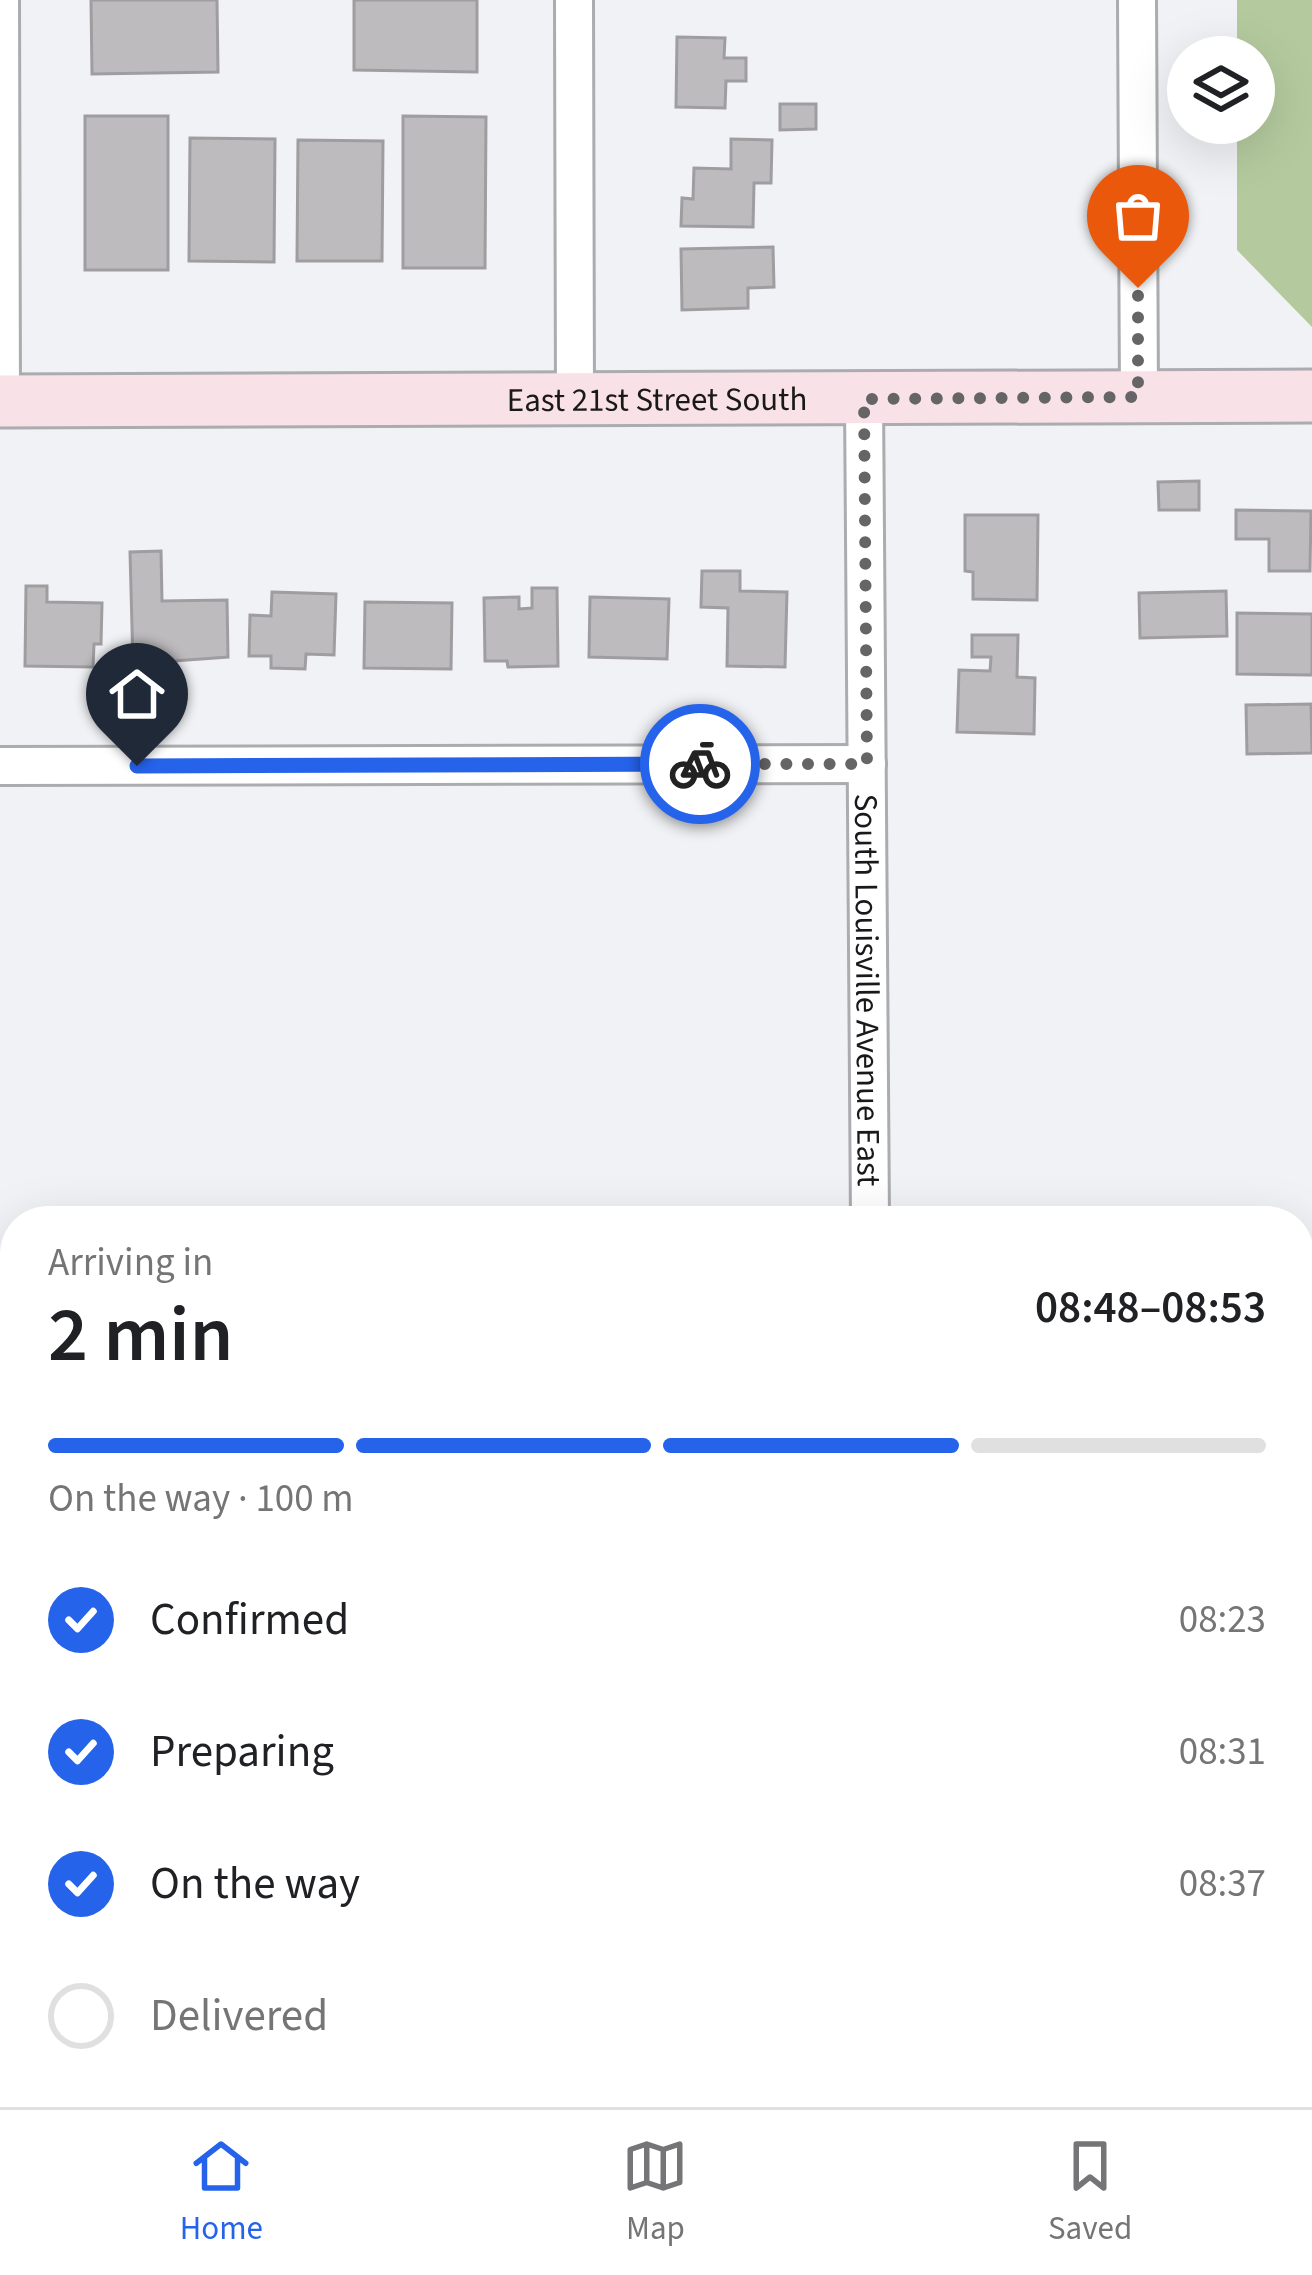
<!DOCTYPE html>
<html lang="en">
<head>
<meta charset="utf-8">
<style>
	:root { --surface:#fff; --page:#f6f6f6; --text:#202124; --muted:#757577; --line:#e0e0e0; --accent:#2563eb }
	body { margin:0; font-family:"Source Sans 3",sans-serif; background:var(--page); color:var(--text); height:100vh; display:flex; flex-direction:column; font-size:45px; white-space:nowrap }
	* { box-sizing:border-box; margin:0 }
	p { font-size:39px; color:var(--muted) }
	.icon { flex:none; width:66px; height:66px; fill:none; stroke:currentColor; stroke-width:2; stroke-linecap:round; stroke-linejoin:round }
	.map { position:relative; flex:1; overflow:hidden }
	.side { position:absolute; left:0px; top:1206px; width:1314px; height:903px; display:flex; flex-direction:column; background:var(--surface); border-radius:48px 48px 0 0; box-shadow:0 12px 48px #0002 }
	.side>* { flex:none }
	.fabs { position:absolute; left:1167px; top:36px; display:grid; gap:24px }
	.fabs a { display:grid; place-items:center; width:108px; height:108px; border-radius:50%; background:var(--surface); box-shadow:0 12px 48px #0002; font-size:60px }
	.pin { position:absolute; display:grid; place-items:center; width:102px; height:102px; color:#fff; margin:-123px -51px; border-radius:50% 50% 50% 0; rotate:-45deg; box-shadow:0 0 12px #0007 }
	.pin .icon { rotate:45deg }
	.courier { position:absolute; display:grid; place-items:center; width:120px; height:120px; margin:-60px; border:9px solid #2563eb; border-radius:50%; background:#fff; color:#222; box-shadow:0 3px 15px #0007 }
	.summary em { font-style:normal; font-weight:600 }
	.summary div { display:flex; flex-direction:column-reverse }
	.summary { display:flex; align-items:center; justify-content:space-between; height:204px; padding:0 48px }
	h1 { font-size:78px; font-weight:600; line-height:90px }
	.bar { display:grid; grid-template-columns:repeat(4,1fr); gap:18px 12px; align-content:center; height:144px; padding:0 48px }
	.bar i { height:15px; border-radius:9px; background:var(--line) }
	.bar .selected { background:var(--accent) }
	.bar p { grid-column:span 4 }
	ol { padding:0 48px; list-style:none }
	li { display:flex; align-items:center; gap:36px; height:132px }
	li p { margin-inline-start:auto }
	li .icon { padding:12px; border-radius:50%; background:var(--accent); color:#fff; stroke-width:4 }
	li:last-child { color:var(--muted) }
	li i { width:66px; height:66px; border:6px solid var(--line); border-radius:50% }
	.dock { display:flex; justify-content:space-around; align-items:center; height:168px; border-top:3px solid var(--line); background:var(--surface); font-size:33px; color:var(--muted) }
	.dock a { display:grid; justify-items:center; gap:6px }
	.dock .selected { color:var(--accent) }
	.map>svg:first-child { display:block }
</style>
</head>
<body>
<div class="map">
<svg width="1312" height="2107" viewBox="0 0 1312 2107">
	<rect width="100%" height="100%" fill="#f1f2f5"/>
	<polygon fill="#b4ca9e" points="1237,0 1312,0 1312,327 1237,250 1237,123 1254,123 1254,57 1237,57"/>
	<g fill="#bebbbe" stroke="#9f9d9f" stroke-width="3">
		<polygon points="91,0 217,0 218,72 92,74"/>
		<polygon points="354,0 477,0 477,72 354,70"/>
		<polygon points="677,37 725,38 724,58 746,58 746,81 726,81 725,108 676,107"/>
		<polygon points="780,104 816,104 816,129 780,130"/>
		<rect x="85" y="116" width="83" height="154"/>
		<polygon points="403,116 486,117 485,268 403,268"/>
		<polygon points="190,138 275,139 274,262 189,261"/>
		<polygon points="731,139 772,140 771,183 754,183 753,227 681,226 682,198 693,199 694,168 731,169"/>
		<polygon points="298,140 383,141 382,261 297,261"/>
		<polygon points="773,247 774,287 748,288 748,308 682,310 681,249"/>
		<polygon points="1199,481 1199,510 1159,510 1158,482"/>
		<polygon points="1236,510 1311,511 1310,571 1269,571 1269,539 1236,539"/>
		<polygon points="965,515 1038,515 1037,600 973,599 973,572 965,571"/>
		<polygon points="161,551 162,601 227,600 228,657 133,664 130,552"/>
		<polygon points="702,571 740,571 740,591 787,592 785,667 727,666 728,608 701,607"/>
		<polygon points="26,586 47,586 47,602 102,603 101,644 94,644 93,667 25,666"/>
		<polygon points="532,588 557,588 558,666 508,667 507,661 485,661 484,598 519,597 519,609 532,608"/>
		<polygon points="1226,591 1227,636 1140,638 1139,593"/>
		<polygon points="272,592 336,594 334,655 306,654 305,669 271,668 271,656 249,656 250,615 271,616"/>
		<polygon points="590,597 669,599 667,659 589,657"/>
		<polygon points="365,602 452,603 451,669 364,668"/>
		<polygon points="1237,613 1312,614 1312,675 1237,674"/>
		<polygon points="972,635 1018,635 1017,677 1035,678 1034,734 957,732 959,670 990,671 991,657 972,657"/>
		<polygon points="1311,704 1312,753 1247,754 1246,705"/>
	</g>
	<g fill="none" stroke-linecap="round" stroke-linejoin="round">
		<defs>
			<g id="minor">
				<polyline points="0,0 1,401"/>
				<polyline points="574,0 575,400"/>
				<polyline points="1137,0 1139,397"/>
				<path id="s1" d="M864,399L870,1221"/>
				<polyline points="0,766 867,764"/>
				<polyline points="1299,1313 1312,1313"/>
				<polyline points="0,1340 15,1335"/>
				<polyline points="0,1868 15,1868"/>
				<polyline points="872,2094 872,2107"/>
			</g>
			<g id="secondary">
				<path id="s2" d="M0,401L1312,396"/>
			</g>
		</defs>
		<use href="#minor" stroke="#abacb0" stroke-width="42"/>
		<use href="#secondary" stroke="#abacb0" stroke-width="57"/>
		<use href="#minor" stroke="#fff" stroke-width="36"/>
		<use href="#secondary" stroke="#f8e1e7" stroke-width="51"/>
	</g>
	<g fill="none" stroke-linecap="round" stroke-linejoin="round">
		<polyline stroke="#656567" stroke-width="12" stroke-dasharray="0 21.6" points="700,764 867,764 864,399 1138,397 1138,288"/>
		<polyline stroke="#2563eb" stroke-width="15" points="137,766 700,764"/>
	</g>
	<g text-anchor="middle" stroke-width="12" stroke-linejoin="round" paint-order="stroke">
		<g font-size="33" fill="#19191b" stroke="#fff">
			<text dy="12" stroke="none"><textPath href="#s2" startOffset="657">East 21st Street South</textPath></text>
			<text dy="12" stroke="none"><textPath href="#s1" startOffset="591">South Louisville Avenue East</textPath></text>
		</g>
	</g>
</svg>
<div class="fabs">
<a><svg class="icon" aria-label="layers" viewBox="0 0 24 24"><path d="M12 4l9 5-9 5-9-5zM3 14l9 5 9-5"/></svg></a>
</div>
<div class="pin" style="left:1138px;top:288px;background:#ea580c"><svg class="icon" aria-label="bag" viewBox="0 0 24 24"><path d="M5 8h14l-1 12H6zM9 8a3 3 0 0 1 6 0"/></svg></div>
<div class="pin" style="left:137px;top:766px;background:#1f2937"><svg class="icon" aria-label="home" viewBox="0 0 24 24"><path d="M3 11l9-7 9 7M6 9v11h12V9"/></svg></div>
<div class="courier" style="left:700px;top:764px"><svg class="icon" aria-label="bike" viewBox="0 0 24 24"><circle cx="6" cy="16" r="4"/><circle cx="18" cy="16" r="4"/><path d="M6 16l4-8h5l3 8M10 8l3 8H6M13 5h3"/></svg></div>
<section class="side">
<div class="summary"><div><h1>2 min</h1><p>Arriving in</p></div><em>08:48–08:53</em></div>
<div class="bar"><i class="selected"></i><i class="selected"></i><i class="selected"></i><i></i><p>On the way · 100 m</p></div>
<ol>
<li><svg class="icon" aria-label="check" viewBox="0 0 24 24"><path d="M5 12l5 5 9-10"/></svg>Confirmed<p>08:23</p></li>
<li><svg class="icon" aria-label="check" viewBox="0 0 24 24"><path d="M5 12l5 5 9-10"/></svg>Preparing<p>08:31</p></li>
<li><svg class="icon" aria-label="check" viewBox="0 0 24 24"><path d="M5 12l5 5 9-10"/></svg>On the way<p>08:37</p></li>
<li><i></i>Delivered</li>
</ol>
</section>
</div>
<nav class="dock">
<a class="selected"><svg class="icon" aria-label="home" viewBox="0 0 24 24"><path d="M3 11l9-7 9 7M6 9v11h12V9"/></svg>Home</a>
<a><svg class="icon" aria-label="map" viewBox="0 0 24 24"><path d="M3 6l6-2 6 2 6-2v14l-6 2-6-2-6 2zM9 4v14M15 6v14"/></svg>Map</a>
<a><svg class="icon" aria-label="saved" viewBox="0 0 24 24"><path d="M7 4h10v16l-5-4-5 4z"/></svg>Saved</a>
</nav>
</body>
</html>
